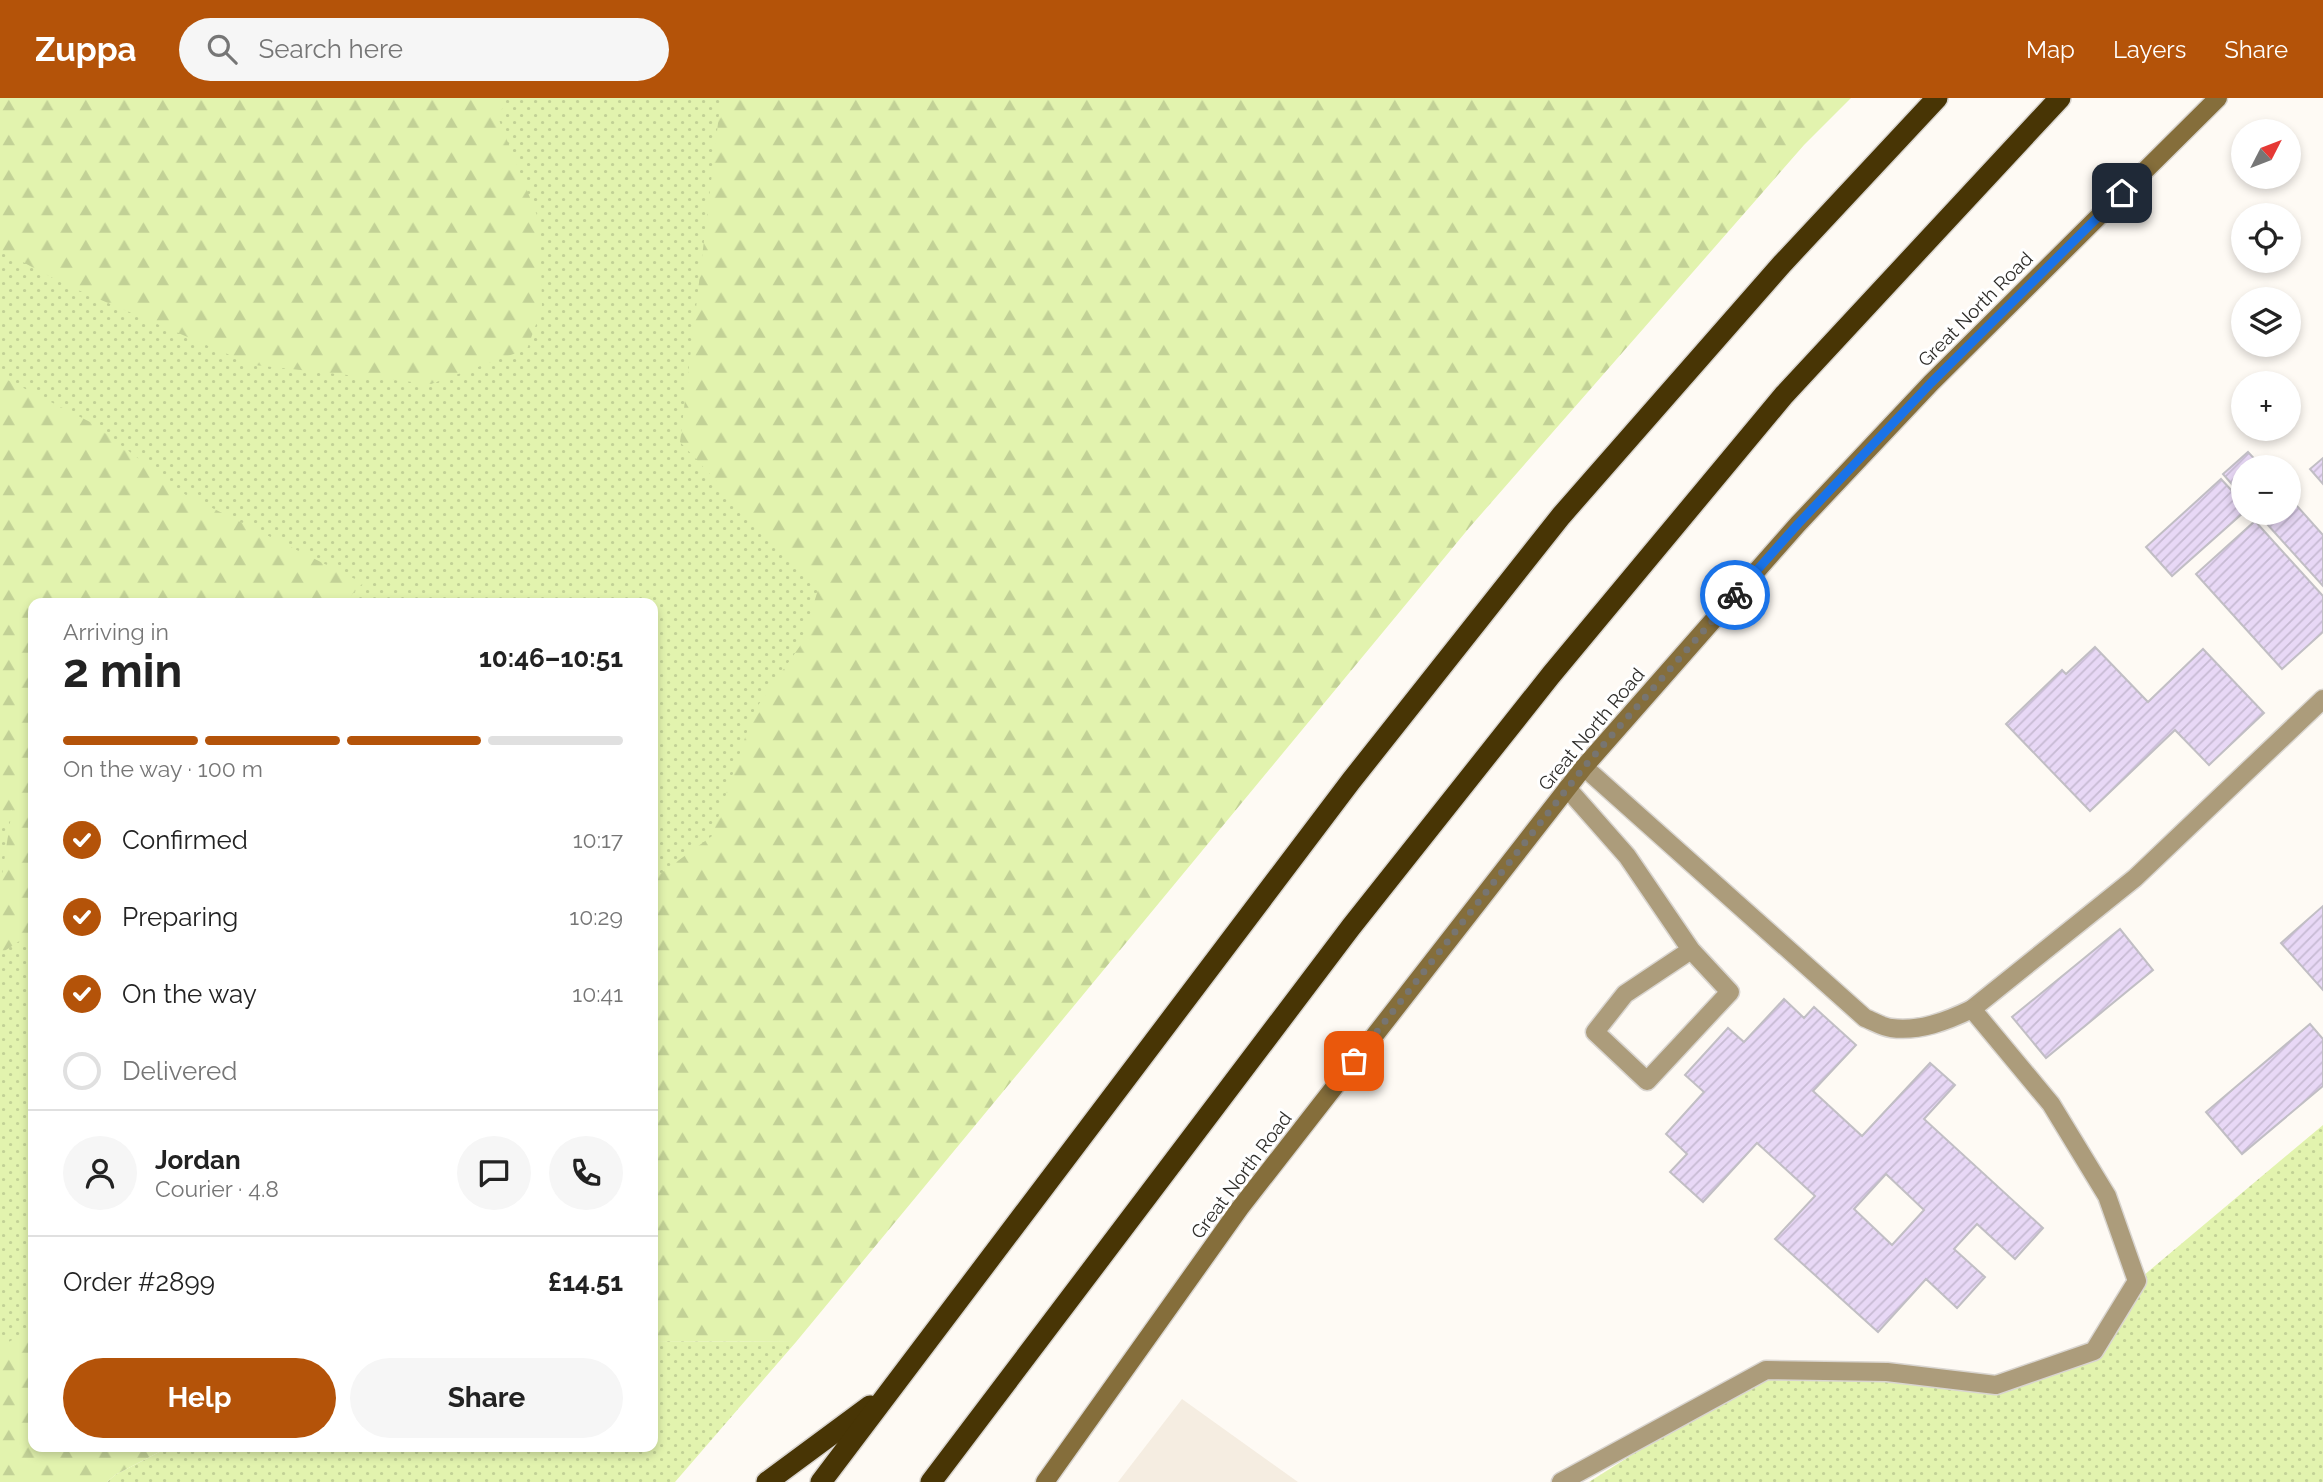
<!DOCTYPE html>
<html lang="en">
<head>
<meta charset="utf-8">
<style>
	:root { --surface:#fff; --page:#f6f6f6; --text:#222; --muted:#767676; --line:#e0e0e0; --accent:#b45309 }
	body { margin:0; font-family:Raleway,sans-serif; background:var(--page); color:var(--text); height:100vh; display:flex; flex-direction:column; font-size:26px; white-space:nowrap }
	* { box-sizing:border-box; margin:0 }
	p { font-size:23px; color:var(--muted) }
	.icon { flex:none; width:38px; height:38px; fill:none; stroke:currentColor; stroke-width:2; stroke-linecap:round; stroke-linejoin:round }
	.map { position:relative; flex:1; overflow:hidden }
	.drawer { position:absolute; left:28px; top:500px; width:630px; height:854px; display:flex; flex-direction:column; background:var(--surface); border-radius:14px; box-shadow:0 4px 10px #0003 }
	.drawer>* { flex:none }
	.needle { width:46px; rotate:48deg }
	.controls { position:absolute; left:2231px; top:21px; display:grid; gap:14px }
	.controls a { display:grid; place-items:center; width:70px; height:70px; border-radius:50%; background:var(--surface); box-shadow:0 4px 10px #0003; font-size:35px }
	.pin { position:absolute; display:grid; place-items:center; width:60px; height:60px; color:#fff; margin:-30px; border-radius:14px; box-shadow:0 4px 10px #0006 }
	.courier { position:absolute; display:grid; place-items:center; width:70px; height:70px; margin:-35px; border:5px solid #1a73e8; border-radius:50%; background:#fff; color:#222; box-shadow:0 2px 9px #0007 }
	.headline em { font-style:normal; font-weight:700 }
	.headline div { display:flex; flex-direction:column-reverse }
	.headline { display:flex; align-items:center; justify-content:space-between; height:119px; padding:0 35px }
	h1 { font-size:46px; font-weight:700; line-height:52px }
	.bar { display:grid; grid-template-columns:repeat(4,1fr); gap:10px 7px; align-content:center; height:84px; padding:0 35px }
	.bar i { height:9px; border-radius:5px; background:var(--line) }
	.bar .current { background:var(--accent) }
	.bar p { grid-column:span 4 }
	.line { display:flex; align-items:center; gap:18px; padding:0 35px; border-top:2px solid var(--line) }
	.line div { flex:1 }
	.round { display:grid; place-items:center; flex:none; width:74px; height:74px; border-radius:37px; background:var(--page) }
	ol { padding:0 35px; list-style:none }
	li { display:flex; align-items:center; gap:21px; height:77px }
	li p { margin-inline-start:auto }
	li .icon { padding:7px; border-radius:50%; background:var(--accent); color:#fff; stroke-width:4 }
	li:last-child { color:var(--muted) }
	li i { width:38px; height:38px; border:4px solid var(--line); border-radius:50% }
	.cta { display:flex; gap:14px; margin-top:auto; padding:14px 35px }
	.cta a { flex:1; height:80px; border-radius:42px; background:var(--accent); color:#fff; font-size:28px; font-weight:700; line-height:80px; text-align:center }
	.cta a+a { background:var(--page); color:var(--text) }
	header { display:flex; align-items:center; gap:42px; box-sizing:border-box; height:98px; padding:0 35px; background:var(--accent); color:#fff }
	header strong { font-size:33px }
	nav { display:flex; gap:38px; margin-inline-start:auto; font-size:24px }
	.search { width:490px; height:63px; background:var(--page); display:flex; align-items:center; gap:18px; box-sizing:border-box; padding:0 24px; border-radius:38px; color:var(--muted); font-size:26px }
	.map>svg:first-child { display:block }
</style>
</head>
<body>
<header>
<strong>Zuppa</strong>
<div class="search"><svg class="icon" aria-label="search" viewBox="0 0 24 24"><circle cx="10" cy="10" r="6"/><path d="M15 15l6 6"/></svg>Search here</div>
<nav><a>Map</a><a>Layers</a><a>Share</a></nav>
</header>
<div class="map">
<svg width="2323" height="1384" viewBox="0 0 2323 1384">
	<defs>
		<pattern id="grass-dots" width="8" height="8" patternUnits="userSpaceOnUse" patternTransform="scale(1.75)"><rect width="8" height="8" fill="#e2f3ae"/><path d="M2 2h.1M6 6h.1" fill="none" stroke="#c2d196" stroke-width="1.8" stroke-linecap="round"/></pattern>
		<pattern id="forest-firs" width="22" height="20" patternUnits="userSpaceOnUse" patternTransform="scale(1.75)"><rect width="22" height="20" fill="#e2f3ae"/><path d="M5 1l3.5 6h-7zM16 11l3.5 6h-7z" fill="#c2d196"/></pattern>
		<pattern id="building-hatch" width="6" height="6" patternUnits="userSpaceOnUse" patternTransform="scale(1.75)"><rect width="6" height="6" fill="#e8d8f6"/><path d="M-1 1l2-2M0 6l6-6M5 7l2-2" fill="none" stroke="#c7bad3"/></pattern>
	</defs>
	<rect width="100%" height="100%" fill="#fefaf4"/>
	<polygon fill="#f5ede1" points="1182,1301 1298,1384 1118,1384"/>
	<g fill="url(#grass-dots)">
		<polygon points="0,0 1065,0 653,864 653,506 33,506 33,1335 0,1350"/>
		<polygon points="2323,1027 2323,1384 1589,1384 1766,1272 1996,1287 2094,1253 2137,1183"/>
		<polygon points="653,1243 796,1244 675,1384 107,1384 115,1377 169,1349 653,1349"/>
	</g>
	<g fill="url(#forest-firs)">
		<polygon points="0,0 505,0 499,22 540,125 542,210 527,251 431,286 253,267 66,187 0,152"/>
		<polygon points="721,0 1851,0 1804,47 1469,430 796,1244 653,1243 653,781 712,738 754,613 800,548 818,492 680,344"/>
		<polygon points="0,278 92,325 186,397 363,485 343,506 33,506 33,834 0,856 0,791 12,711 0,725"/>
		<polygon points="33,1230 33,1349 169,1349 115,1377 107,1384 0,1384 0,1249"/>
	</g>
	<g fill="url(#building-hatch)" stroke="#c1bec4" stroke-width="2" fill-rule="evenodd">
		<polygon points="2248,354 2262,369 2244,369 2244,400 2223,376"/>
		<polygon points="2323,360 2323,386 2310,371"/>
		<polygon points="2221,381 2244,406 2244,414 2172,478 2146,449"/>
		<polygon points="2289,399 2323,437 2323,488 2257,415 2289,415"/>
		<polygon points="2255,423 2323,498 2323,534 2282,571 2196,476"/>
		<polygon points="2095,549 2148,604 2203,551 2264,615 2209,667 2175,632 2090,713 2006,626 2062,572 2066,576"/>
		<polygon points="2323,808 2323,892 2281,845"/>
		<polygon points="2120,831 2153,872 2046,960 2012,919"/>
		<path d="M1784,901L1804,920L1814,909L1856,947L1813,993L1862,1038L1930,965L1955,987L1924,1021L2043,1130L2015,1161L1977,1126L1954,1151L1985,1179L1957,1210L1926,1181L1878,1234L1775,1141L1815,1098L1757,1045L1703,1104L1670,1074L1687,1056L1666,1036L1704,994L1685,977L1728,930L1744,944ZM1886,1076L1924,1112L1892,1147L1854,1111Z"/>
		<polygon points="2310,926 2323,941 2323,988 2242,1056 2206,1014"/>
	</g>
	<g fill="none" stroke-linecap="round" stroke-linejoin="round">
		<defs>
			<g id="lane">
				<polyline points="1567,690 1627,758 1691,852 1730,894 1647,983 1595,934 1625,896 1691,852"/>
				<polyline points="1972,911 2135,780 2323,601"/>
				<path d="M1561,1384L1766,1272L1887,1274L1996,1287L2094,1253L2137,1183L2107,1098L2051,1006L1972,911C1947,923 1919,934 1891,930C1882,929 1873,923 1865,920L1584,669"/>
			</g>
			<polyline id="secondary" points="1045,1384 1240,1110 1584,669 1798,426 1931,285 2218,0"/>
			<g id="highway">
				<polyline points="767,1384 870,1308"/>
				<polyline points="821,1384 1351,683 1561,418 1782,166 1937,0"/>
				<polyline points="931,1384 1351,829 1551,577 1784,297 2060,0"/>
			</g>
		</defs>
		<use href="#lane" stroke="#d9d5d0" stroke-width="21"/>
		<use href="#secondary" stroke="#d9d5d0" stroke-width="21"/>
		<use href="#highway" stroke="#d9d5d0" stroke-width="24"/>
		<use href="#lane" stroke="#ac9c7b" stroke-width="18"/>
		<use href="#secondary" stroke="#856e3b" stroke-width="18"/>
		<use href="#highway" stroke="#483505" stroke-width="21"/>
	</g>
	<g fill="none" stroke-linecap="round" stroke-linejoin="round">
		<polyline stroke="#777571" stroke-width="7" stroke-dasharray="0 12.6" points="1354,963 1584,669 1735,497"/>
		<polyline stroke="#1a73e8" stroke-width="9" points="1735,497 1798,426 1931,285 2122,95"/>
	</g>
	<g text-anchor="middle" stroke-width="6" stroke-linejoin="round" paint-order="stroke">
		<g font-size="19" fill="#2f2e2b" stroke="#fff">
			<text transform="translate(1975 211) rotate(-45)" y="7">Great North Road</text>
			<text transform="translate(1591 631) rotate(-50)" y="7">Great North Road</text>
			<text transform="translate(1241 1077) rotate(-53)" y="7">Great North Road</text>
		</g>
	</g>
</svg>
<div class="controls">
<a><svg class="needle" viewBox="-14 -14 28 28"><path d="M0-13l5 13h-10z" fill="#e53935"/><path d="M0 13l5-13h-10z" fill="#767676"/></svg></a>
<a><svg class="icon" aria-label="locate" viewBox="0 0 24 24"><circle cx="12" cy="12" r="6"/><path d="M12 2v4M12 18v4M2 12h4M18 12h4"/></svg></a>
<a><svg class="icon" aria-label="layers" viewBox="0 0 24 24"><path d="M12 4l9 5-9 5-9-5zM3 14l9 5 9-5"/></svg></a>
<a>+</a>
<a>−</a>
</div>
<div class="pin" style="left:1354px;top:963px;background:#ea580c"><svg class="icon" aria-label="bag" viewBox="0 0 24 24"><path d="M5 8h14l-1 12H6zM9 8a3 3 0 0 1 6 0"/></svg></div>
<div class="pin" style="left:2122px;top:95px;background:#1f2937"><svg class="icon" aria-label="home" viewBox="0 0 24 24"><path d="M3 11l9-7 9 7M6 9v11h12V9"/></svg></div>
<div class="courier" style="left:1735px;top:497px"><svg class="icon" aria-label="bike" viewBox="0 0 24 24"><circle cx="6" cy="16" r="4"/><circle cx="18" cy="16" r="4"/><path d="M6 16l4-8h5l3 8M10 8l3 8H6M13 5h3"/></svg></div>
<section class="drawer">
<div class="headline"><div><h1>2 min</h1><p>Arriving in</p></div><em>10:46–10:51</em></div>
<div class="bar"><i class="current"></i><i class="current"></i><i class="current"></i><i></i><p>On the way · 100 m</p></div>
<ol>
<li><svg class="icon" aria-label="check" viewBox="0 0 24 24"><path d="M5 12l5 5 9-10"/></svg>Confirmed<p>10:17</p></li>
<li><svg class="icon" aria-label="check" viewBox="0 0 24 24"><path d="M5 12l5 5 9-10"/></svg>Preparing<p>10:29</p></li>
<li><svg class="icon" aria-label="check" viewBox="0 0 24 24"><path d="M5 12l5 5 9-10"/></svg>On the way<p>10:41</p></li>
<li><i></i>Delivered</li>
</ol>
<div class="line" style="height:126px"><a class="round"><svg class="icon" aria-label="person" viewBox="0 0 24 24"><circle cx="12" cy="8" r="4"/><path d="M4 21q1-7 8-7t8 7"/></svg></a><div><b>Jordan</b><p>Courier · 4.8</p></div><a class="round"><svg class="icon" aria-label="chat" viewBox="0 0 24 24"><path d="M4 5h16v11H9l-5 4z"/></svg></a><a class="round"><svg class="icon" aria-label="phone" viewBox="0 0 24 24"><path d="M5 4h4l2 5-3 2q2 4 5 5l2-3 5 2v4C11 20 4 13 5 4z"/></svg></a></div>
<div class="line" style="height:91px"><div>Order #2899</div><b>£14.51</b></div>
<div class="cta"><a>Help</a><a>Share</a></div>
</section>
</div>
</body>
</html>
